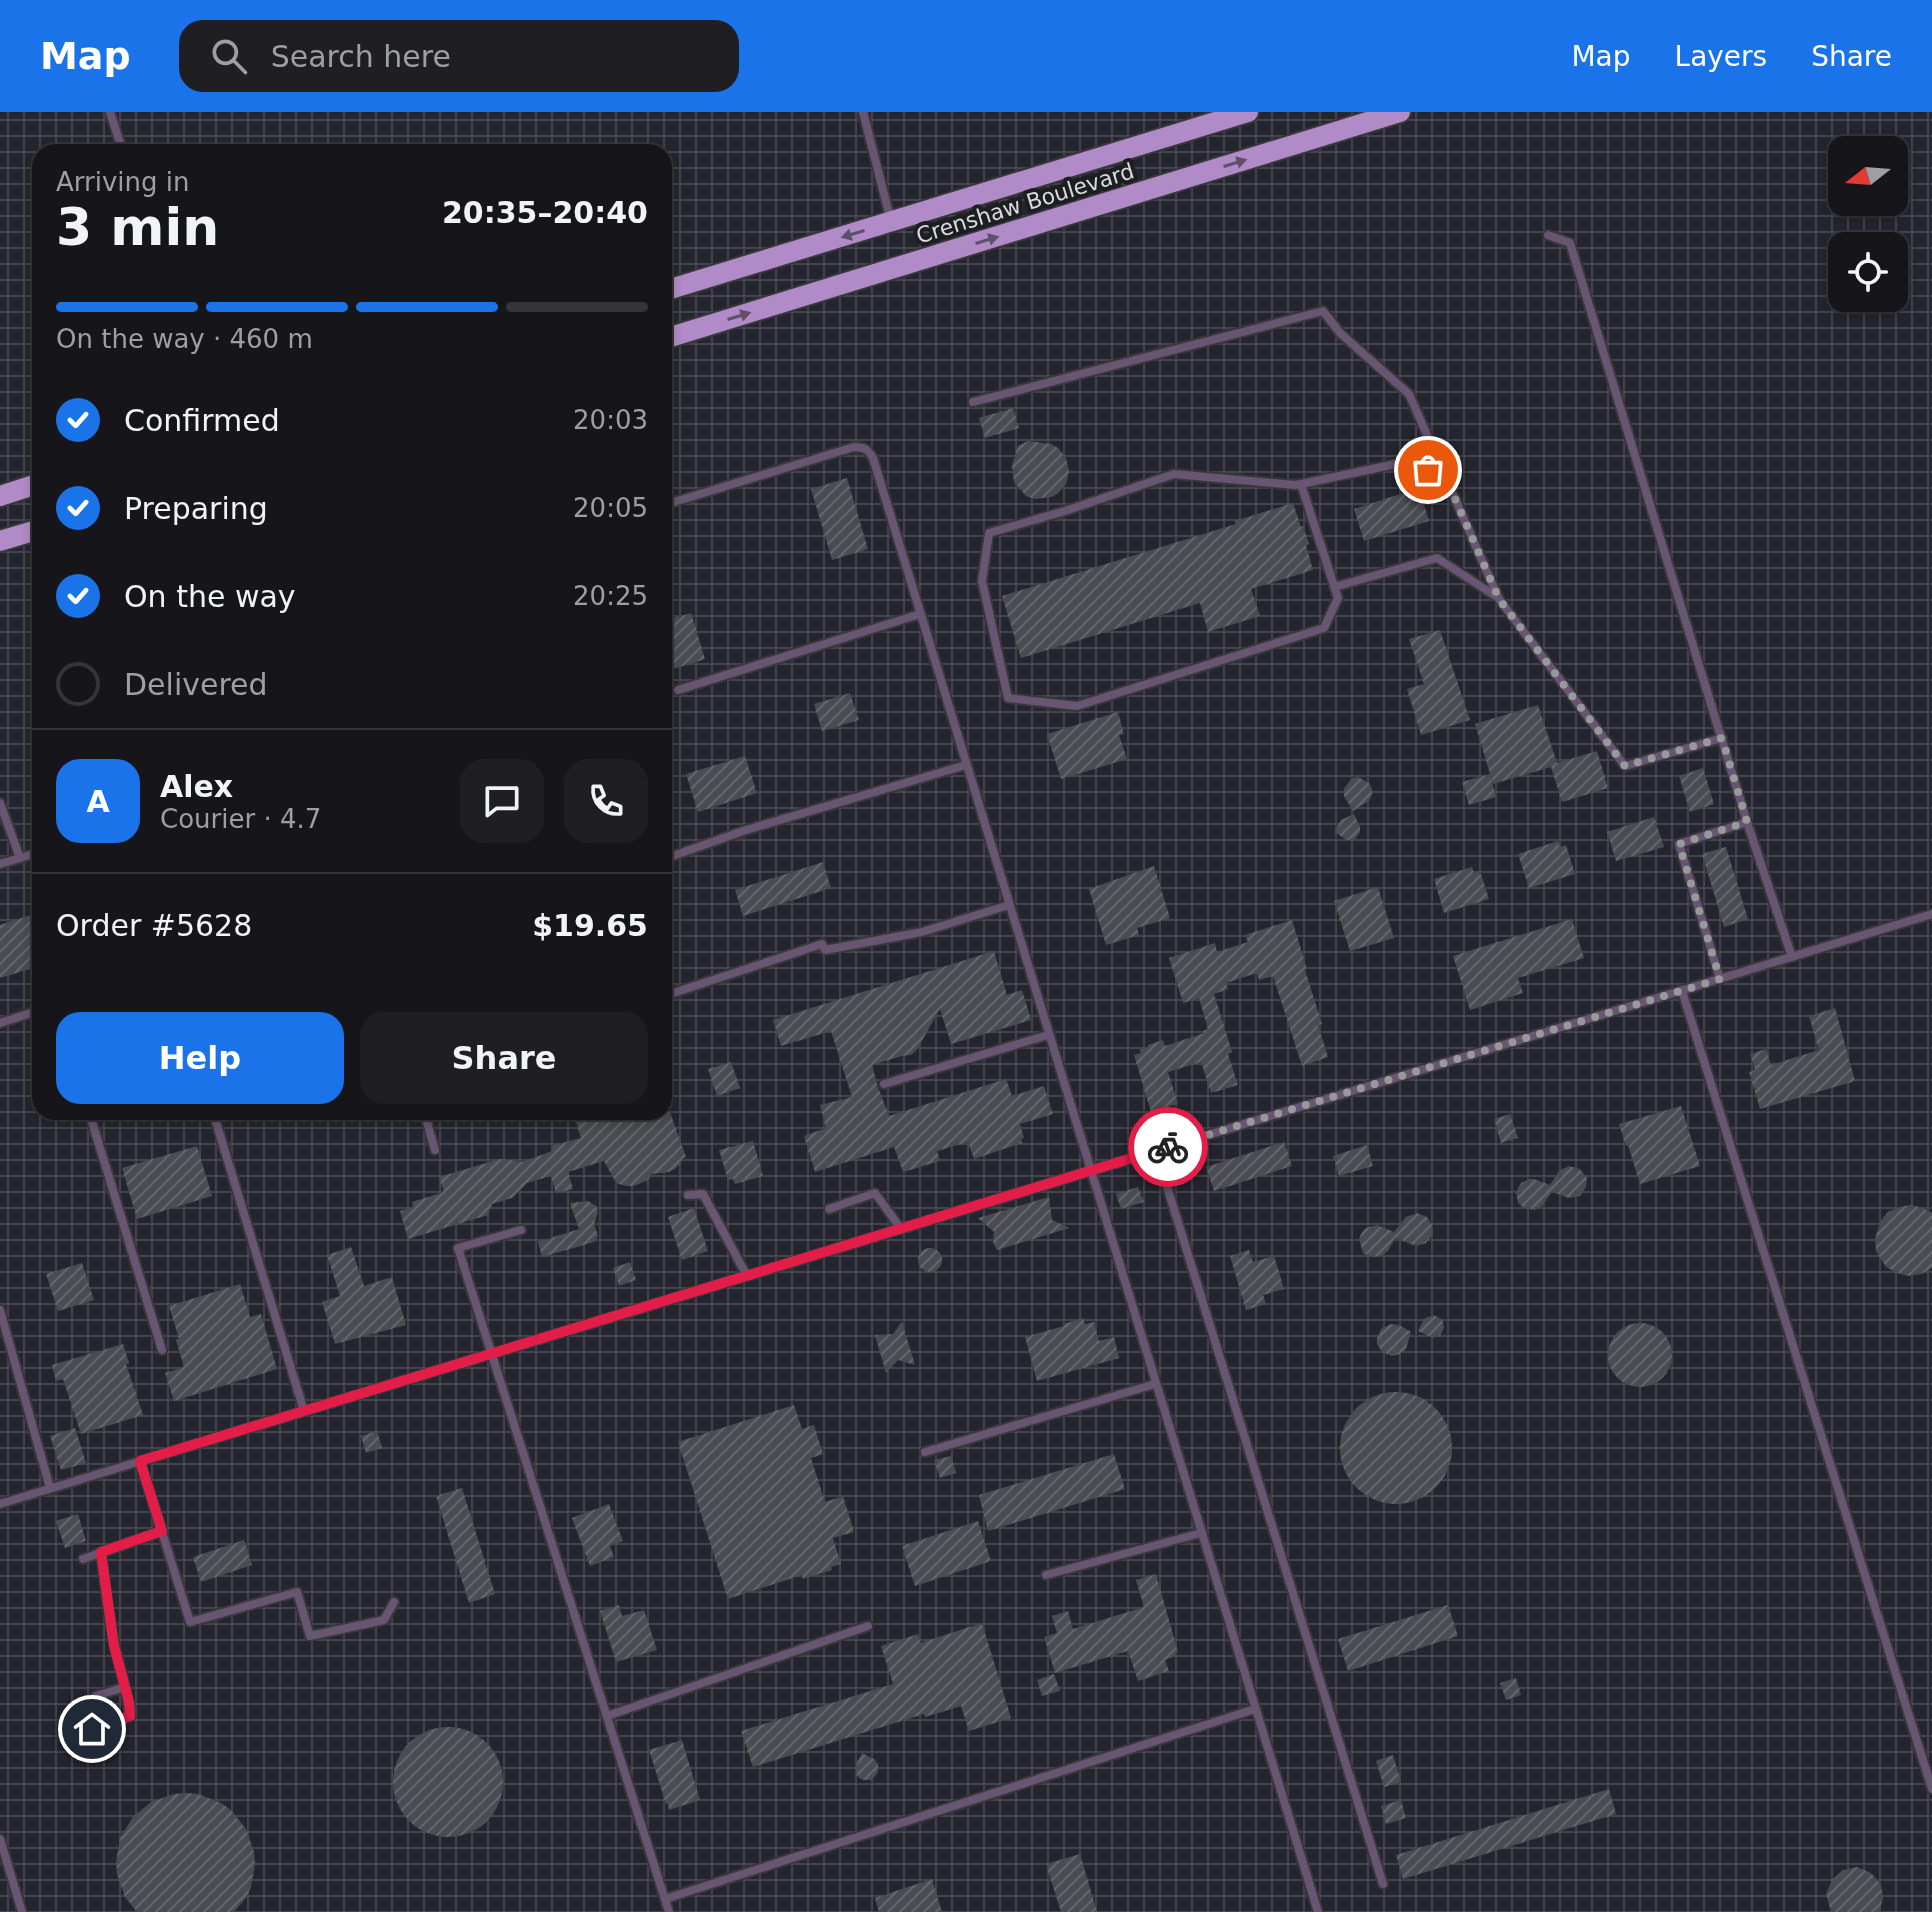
<!DOCTYPE html>
<html lang="en">
<head>
<meta charset="utf-8">
<style>
	:root { --surface:#16161a; --page:#1f1f23; --text:#f1f3f6; --muted:#9e9fa2; --line:#353539; --accent:#1a73e8 }
	body { margin:0; font-family:"DejaVu Sans",sans-serif; background:var(--page); color:var(--text); height:100vh; display:flex; flex-direction:column; font-size:30px; white-space:nowrap }
	* { box-sizing:border-box; margin:0 }
	p { font-size:26px; color:var(--muted) }
	.icon { flex:none; width:44px; height:44px; fill:none; stroke:currentColor; stroke-width:2; stroke-linecap:round; stroke-linejoin:round }
	.map { position:relative; flex:1; overflow:hidden }
	.details { position:absolute; left:32px; top:32px; width:640px; height:976px; display:flex; flex-direction:column; background:var(--surface); border-radius:24px; box-shadow:0 4px 12px #0003,0 0 0 2px var(--line) }
	.details>* { flex:none }
	.needle { width:52px; rotate:253deg }
	.buttons { position:absolute; left:1828px; top:24px; display:grid; gap:16px }
	.buttons a { display:grid; place-items:center; width:80px; height:80px; border-radius:16px; background:var(--surface); box-shadow:0 4px 12px #0003,0 0 0 2px var(--line); font-size:40px }
	.pin { position:absolute; display:grid; place-items:center; width:68px; height:68px; color:#fff; margin:-34px; border:4px solid #fff; border-radius:50%; box-shadow:0 2px 8px #0007 }
	.courier { position:absolute; display:grid; place-items:center; width:80px; height:80px; margin:-40px; border:6px solid #e11d48; border-radius:50%; background:#fff; color:#222; box-shadow:0 2px 10px #0007 }
	.headline em { font-style:normal; font-weight:700 }
	.headline div { display:flex; flex-direction:column-reverse }
	.headline { display:flex; align-items:center; justify-content:space-between; height:136px; padding:0 24px }
	h1 { font-size:52px; font-weight:700; line-height:60px }
	.bar { display:grid; grid-template-columns:repeat(4,1fr); gap:12px 8px; align-content:center; height:96px; padding:0 24px }
	.bar i { height:10px; border-radius:6px; background:var(--line) }
	.bar .active { background:var(--accent) }
	.bar p { grid-column:span 4 }
	.line { display:flex; align-items:center; gap:20px; padding:0 24px; border-top:2px solid var(--line) }
	.line div { flex:1 }
	.round { display:grid; place-items:center; flex:none; width:84px; height:84px; border-radius:24px; background:var(--page) }
	ol { padding:0 24px; list-style:none }
	li { display:flex; align-items:center; gap:24px; height:88px }
	li p { margin-inline-start:auto }
	li .icon { padding:8px; border-radius:50%; background:var(--accent); color:#fff; stroke-width:4 }
	li:last-child { color:var(--muted) }
	li i { width:44px; height:44px; border:4px solid var(--line); border-radius:50% }
	.cta { display:flex; gap:16px; margin-top:auto; padding:16px 24px }
	.cta a { flex:1; height:92px; border-radius:24px; background:var(--accent); color:#fff; font-size:32px; font-weight:700; line-height:92px; text-align:center }
	.cta a+a { background:var(--page); color:var(--text) }
	header { display:flex; align-items:center; gap:48px; box-sizing:border-box; height:112px; padding:0 40px; background:var(--accent); color:#fff }
	header strong { font-size:38px }
	nav { display:flex; gap:44px; margin-inline-start:auto; font-size:28px }
	.search { width:560px; height:72px; background:var(--page); display:flex; align-items:center; gap:20px; box-sizing:border-box; padding:0 28px; border-radius:24px; color:var(--muted); font-size:30px }
	.map>svg:first-child { display:block }
</style>
</head>
<body>
<header>
<strong>Map</strong>
<div class="search"><svg class="icon" aria-label="search" viewBox="0 0 24 24"><circle cx="10" cy="10" r="6"/><path d="M15 15l6 6"/></svg>Search here</div>
<nav><a>Map</a><a>Layers</a><a>Share</a></nav>
</header>
<div class="map">
<svg width="1932" height="1800" viewBox="0 0 1932 1800">
	<defs>
		<pattern id="industrial-grid" width="8" height="8" patternUnits="userSpaceOnUse" patternTransform="scale(2)"><rect width="8" height="8" fill="#25252f"/><path d="M0 4h8M4 0v8" fill="none" stroke="#44444d"/></pattern>
		<pattern id="building-hatch" width="6" height="6" patternUnits="userSpaceOnUse" patternTransform="scale(2)"><rect width="6" height="6" fill="#494d51"/><path d="M-1 1l2-2M0 6l6-6M5 7l2-2" fill="none" stroke="#63666a"/></pattern>
	</defs>
	<rect width="100%" height="100%" fill="#1d1e22"/>
	<path fill="url(#industrial-grid)" fill-rule="evenodd" d="M0,0H1932V1800H0ZM1842,38H1894V90H1842ZM40,40H664V1000H40ZM1842,134H1894V186H1842Z"/>
	<g fill="url(#building-hatch)">
		<polygon points="1013,296 1019,316 985,326 979,306"/>
		<polygon points="1028,329 1051,332 1058,336 1066,346 1069,359 1066,372 1057,382 1051,385 1035,387 1026,384 1014,370 1012,354 1018,334"/>
		<polygon points="847,366 868,437 832,448 811,377"/>
		<polygon points="1419,376 1429,409 1364,429 1354,397"/>
		<polygon points="1293,391 1301,415 1303,414 1309,432 1306,433 1313,458 1251,477 1260,504 1208,520 1200,491 1021,546 1002,484 1236,412 1235,409"/>
		<polygon points="691,501 705,547 664,560 664,509"/>
		<polygon points="1440,518 1470,608 1421,623 1407,577 1424,572 1409,527"/>
		<polygon points="850,581 859,608 822,619 814,592"/>
		<polygon points="1538,593 1557,651 1597,639 1608,676 1562,690 1551,655 1493,672 1475,612"/>
		<polygon points="1118,600 1124,622 1119,623 1127,647 1061,667 1047,622"/>
		<polygon points="745,644 757,681 698,700 686,662"/>
		<polygon points="1703,656 1714,692 1690,700 1679,664"/>
		<polygon points="1490,662 1496,685 1469,693 1462,670"/>
		<polygon points="1358,665 1369,671 1372,677 1372,682 1369,689 1353,699 1344,684 1344,677 1351,667"/>
		<polygon points="1354,702 1360,715 1360,720 1355,727 1346,728 1335,720 1341,708"/>
		<polygon points="1654,705 1664,735 1616,749 1607,720"/>
		<polygon points="1558,729 1560,735 1566,733 1575,762 1529,776 1518,742"/>
		<polygon points="1726,735 1748,807 1724,815 1702,742"/>
		<polygon points="823,750 831,776 743,804 735,778"/>
		<polygon points="1154,754 1170,806 1137,816 1139,823 1106,833 1089,777"/>
		<polygon points="1472,755 1474,761 1480,759 1489,787 1444,801 1434,767"/>
		<polygon points="1378,775 1394,826 1350,839 1334,789"/>
		<polygon points="40,800 40,854 0,866 0,813"/>
		<polygon points="1572,807 1584,846 1518,866 1523,881 1470,898 1453,844"/>
		<polygon points="1292,808 1307,857 1305,858 1322,912 1318,913 1328,945 1302,954 1273,864 1259,868 1257,861 1226,871 1228,877 1214,882 1232,940 1228,942 1238,973 1211,981 1201,950 1168,960 1178,992 1151,1000 1134,943 1141,941 1140,937 1148,935 1148,933 1163,928 1165,934 1204,921 1203,919 1208,917 1199,886 1183,891 1169,846 1215,831 1217,840 1248,830 1245,823"/>
		<polygon points="994,839 1007,883 1022,878 1031,908 951,932 940,897 916,939 911,943 902,944 872,953 878,975 889,1004 1006,967 1012,984 1044,974 1053,1002 1020,1012 1024,1026 1021,1027 1022,1031 974,1047 968,1030 937,1039 940,1049 903,1060 894,1035 815,1060 804,1024 826,1016 820,993 852,985 831,919 781,934 773,908"/>
		<polygon points="1835,896 1855,969 1760,997 1749,960 1755,958 1750,942 1766,937 1771,953 1819,938 1809,904"/>
		<polygon points="731,950 740,976 717,984 708,957"/>
		<polygon points="1681,994 1700,1054 1640,1072 1628,1033 1626,1034 1619,1012"/>
		<polygon points="573,1000 670,1000 686,1045 682,1047 681,1051 676,1056 669,1060 652,1062 648,1068 634,1074 626,1074 616,1071 604,1049 568,1060 573,1077 556,1081 551,1064 527,1071 512,1086 492,1092 488,1103 408,1127 400,1099 413,1095 412,1090 444,1080 439,1065 500,1047 522,1050 552,1039 551,1034 581,1026"/>
		<polygon points="1510,1002 1518,1026 1501,1031 1494,1007"/>
		<polygon points="753,1029 763,1064 735,1072 733,1067 728,1068 719,1038"/>
		<polygon points="1284,1030 1292,1054 1214,1079 1206,1055"/>
		<polygon points="1367,1033 1373,1054 1339,1064 1333,1044"/>
		<polygon points="197,1034 212,1084 137,1107 122,1056"/>
		<polygon points="1569,1054 1580,1057 1587,1066 1586,1075 1580,1084 1569,1086 1552,1080 1542,1094 1535,1098 1524,1096 1518,1091 1516,1080 1521,1071 1529,1067 1534,1067 1550,1073 1559,1059"/>
		<polygon points="1138,1075 1144,1090 1121,1097 1116,1082"/>
		<polygon points="1049,1085 1052,1108 1069,1116 997,1138 993,1130 994,1120 978,1106"/>
		<polygon points="588,1089 596,1094 598,1100 594,1112 598,1124 594,1130 542,1145 538,1130 579,1117 570,1091"/>
		<polygon points="1911,1093 1923,1096 1932,1101 1932,1156 1921,1162 1909,1164 1897,1161 1886,1155 1876,1139 1875,1127 1880,1110 1888,1100 1899,1095"/>
		<polygon points="694,1096 708,1139 682,1148 668,1105"/>
		<polygon points="1417,1101 1427,1105 1432,1113 1433,1121 1426,1131 1416,1134 1395,1126 1388,1139 1381,1144 1370,1145 1363,1141 1359,1127 1361,1122 1366,1116 1377,1113 1394,1120 1406,1105"/>
		<polygon points="351,1135 364,1174 392,1165 406,1213 335,1232 322,1190 340,1184 327,1143"/>
		<circle cx="930" cy="1148" r="12"/>
		<polygon points="1249,1138 1253,1150 1274,1144 1284,1177 1263,1183 1266,1192 1246,1198 1230,1144"/>
		<polygon points="630,1150 636,1168 619,1174 613,1156"/>
		<polygon points="82,1151 94,1188 58,1199 46,1162"/>
		<polygon points="240,1172 250,1205 261,1202 277,1257 174,1289 165,1261 184,1255 176,1228 179,1227 169,1194"/>
		<polygon points="1433,1203 1442,1207 1444,1215 1440,1224 1433,1226 1418,1219 1424,1207"/>
		<polygon points="1083,1206 1085,1212 1094,1210 1099,1229 1114,1225 1119,1246 1037,1269 1025,1225 1064,1214 1064,1212"/>
		<polygon points="902,1210 915,1253 898,1248 886,1261 875,1223 893,1222"/>
		<circle cx="1640" cy="1243" r="32"/>
		<polygon points="1391,1212 1399,1213 1411,1220 1406,1237 1400,1242 1392,1244 1382,1240 1377,1232 1377,1227 1381,1217"/>
		<polygon points="123,1232 129,1251 126,1252 143,1303 81,1322 63,1267 56,1269 52,1253"/>
		<circle cx="1396" cy="1336" r="56"/>
		<polygon points="794,1293 802,1317 814,1313 823,1342 811,1346 825,1390 843,1384 854,1420 833,1426 841,1452 831,1455 832,1458 803,1467 802,1463 728,1487 678,1330"/>
		<polygon points="75,1316 86,1351 61,1358 50,1324"/>
		<polygon points="377,1319 382,1336 366,1341 361,1324"/>
		<polygon points="1114,1342 1125,1377 988,1419 979,1383"/>
		<polygon points="951,1344 956,1361 940,1366 934,1348"/>
		<polygon points="462,1376 495,1482 469,1491 436,1384"/>
		<polygon points="609,1392 623,1429 610,1434 614,1445 590,1454 572,1406"/>
		<polygon points="78,1402 86,1429 65,1436 56,1409"/>
		<polygon points="978,1409 991,1449 915,1474 902,1434"/>
		<polygon points="244,1428 252,1453 201,1470 193,1445"/>
		<polygon points="1156,1462 1178,1540 1175,1541 1176,1544 1165,1548 1169,1559 1138,1569 1128,1539 1055,1561 1044,1525 1057,1521 1052,1504 1068,1499 1073,1517 1144,1495 1136,1468"/>
		<polygon points="619,1493 622,1504 644,1498 657,1538 616,1550 600,1499"/>
		<polygon points="1448,1493 1458,1524 1348,1559 1338,1527"/>
		<polygon points="982,1511 1011,1606 969,1619 961,1594 925,1605 924,1602 753,1655 741,1619 893,1572 881,1534 918,1522 920,1531"/>
		<polygon points="1054,1562 1060,1579 1042,1584 1037,1568"/>
		<polygon points="1516,1566 1521,1583 1506,1588 1500,1571"/>
		<circle cx="448" cy="1670" r="55"/>
		<polygon points="682,1628 700,1688 669,1698 668,1692 666,1692 649,1638"/>
		<polygon points="862,1641 874,1647 878,1652 878,1660 872,1668 864,1668 859,1666 856,1662 856,1653"/>
		<polygon points="1393,1643 1401,1670 1384,1675 1376,1649"/>
		<polygon points="1609,1677 1616,1702 1403,1767 1396,1743"/>
		<polygon points="186,1681 198,1682 221,1691 231,1698 246,1717 254,1740 255,1752 251,1775 246,1786 234,1800 137,1800 125,1785 117,1762 116,1750 120,1726 133,1705 151,1690 174,1682"/>
		<polygon points="1401,1688 1406,1706 1386,1712 1381,1694"/>
		<polygon points="1080,1742 1097,1800 1061,1800 1046,1752"/>
		<polygon points="1857,1755 1871,1761 1881,1772 1883,1786 1879,1800 1831,1800 1826,1782 1832,1768 1843,1758"/>
		<polygon points="932,1767 942,1800 879,1800 875,1786"/>
	</g>
	<g fill="none" stroke-linecap="round" stroke-linejoin="round">
		<defs>
			<g id="lane">
				<polyline points="110,0 123,40"/>
				<polyline points="863,0 891,109"/>
				<polyline points="1548,123 1570,131 1747,710 1792,845"/>
				<polyline points="973,290 1323,199 1340,221 1409,282 1499,487 1625,654 1722,626"/>
				<polyline points="1301,372 1338,486 1324,516 1077,594 1008,586 982,469 989,421 1065,399 1174,362 1295,373 1301,372 1410,349 1446,366"/>
				<path d="M664,393L854,335C864,335 868,337 873,346L1318,1800"/>
				<polyline points="1334,475 1437,446 1497,485"/>
				<polyline points="678,578 920,502"/>
				<polyline points="0,691 20,746"/>
				<polyline points="664,747 746,718 966,653"/>
				<polyline points="0,752 40,740"/>
				<polyline points="1720,867 1679,732 1747,710"/>
				<polyline points="1682,879 1932,1677"/>
				<polyline points="664,884 822,832 825,838 922,820 1009,793"/>
				<polyline points="0,911 40,898"/>
				<polyline points="884,972 1048,923"/>
				<polyline points="89,1000 162,1238"/>
				<polyline points="213,1000 304,1299"/>
				<polyline points="424,1000 435,1038"/>
				<polyline points="1156,1039 1383,1772"/>
				<polyline points="688,1083 703,1082 747,1164"/>
				<polyline points="829,1097 875,1081 901,1117"/>
				<polyline points="521,1118 458,1136 669,1800"/>
				<polyline points="0,1198 50,1376"/>
				<polyline points="925,1340 1155,1272"/>
				<polyline points="140,1349 190,1510 297,1480 310,1524 384,1508 394,1490"/>
				<polyline points="0,1392 1932,802"/>
				<path d="M101,1440C105,1472 108,1504 115,1535C120,1558 128,1580 130,1604L92,1617L85,1594L96,1584L125,1575"/>
				<polyline points="83,1447 162,1419"/>
				<polyline points="1046,1463 1201,1421"/>
				<polyline points="607,1604 868,1514"/>
				<polyline points="0,1727 22,1800"/>
				<polyline points="665,1787 1255,1597"/>
			</g>
			<g id="primary">
				<polyline points="664,179 1248,0"/>
				<polyline points="664,227 1400,0"/>
				<polyline points="0,384 40,371"/>
				<polyline points="0,429 40,417"/>
			</g>
		</defs>
		<use href="#lane" stroke="#38383c" stroke-width="12"/>
		<use href="#primary" stroke="#38383c" stroke-width="24"/>
		<use href="#lane" stroke="#675571" stroke-width="8"/>
		<use href="#primary" stroke="#b18bc7" stroke-width="20"/>
	</g>
	<defs><path id="oneway-solid" d="M-6-.8H1V-3.2L6.5 0L1 3.2V.8H-6Z" transform="scale(2)"/></defs>
	<g fill="#604f6c">
		<use href="#oneway-solid" transform="translate(1235 51) rotate(-17)"/>
		<use href="#oneway-solid" transform="translate(853 122) rotate(163)"/>
		<use href="#oneway-solid" transform="translate(987 128) rotate(-17)"/>
		<use href="#oneway-solid" transform="translate(739 204) rotate(-17)"/>
	</g>
	<g fill="none" stroke-linecap="round" stroke-linejoin="round">
		<polyline stroke="#98999c" stroke-width="8" stroke-dasharray="0 14.4" points="1168,1035 1720,867 1679,732 1747,710 1722,626 1625,654 1499,487 1446,366 1428,358"/>
		<polyline stroke="#e11d48" stroke-width="10" points="92,1617 130,1604 129,1590 114,1534 101,1440 162,1419 140,1349 1168,1035"/>
	</g>
	<g text-anchor="middle" stroke-width="8" stroke-linejoin="round" paint-order="stroke">
		<g font-size="22" fill="#dbdbde" stroke="#1d1e22">
			<text transform="translate(1025 91) rotate(-17)" y="8">Crenshaw Boulevard</text>
		</g>
	</g>
</svg>
<div class="buttons">
<a><svg class="needle" viewBox="-14 -14 28 28"><path d="M0-13l5 13h-10z" fill="#e53935"/><path d="M0 13l5-13h-10z" fill="#9e9fa2"/></svg></a>
<a><svg class="icon" aria-label="locate" viewBox="0 0 24 24"><circle cx="12" cy="12" r="6"/><path d="M12 2v4M12 18v4M2 12h4M18 12h4"/></svg></a>
</div>
<div class="pin" style="left:1428px;top:358px;background:#ea580c"><svg class="icon" aria-label="bag" viewBox="0 0 24 24"><path d="M5 8h14l-1 12H6zM9 8a3 3 0 0 1 6 0"/></svg></div>
<div class="pin" style="left:92px;top:1617px;background:#1f2937"><svg class="icon" aria-label="home" viewBox="0 0 24 24"><path d="M3 11l9-7 9 7M6 9v11h12V9"/></svg></div>
<div class="courier" style="left:1168px;top:1035px"><svg class="icon" aria-label="bike" viewBox="0 0 24 24"><circle cx="6" cy="16" r="4"/><circle cx="18" cy="16" r="4"/><path d="M6 16l4-8h5l3 8M10 8l3 8H6M13 5h3"/></svg></div>
<section class="details">
<div class="headline"><div><h1>3 min</h1><p>Arriving in</p></div><em>20:35–20:40</em></div>
<div class="bar"><i class="active"></i><i class="active"></i><i class="active"></i><i></i><p>On the way · 460 m</p></div>
<ol>
<li><svg class="icon" aria-label="check" viewBox="0 0 24 24"><path d="M5 12l5 5 9-10"/></svg>Confirmed<p>20:03</p></li>
<li><svg class="icon" aria-label="check" viewBox="0 0 24 24"><path d="M5 12l5 5 9-10"/></svg>Preparing<p>20:05</p></li>
<li><svg class="icon" aria-label="check" viewBox="0 0 24 24"><path d="M5 12l5 5 9-10"/></svg>On the way<p>20:25</p></li>
<li><i></i>Delivered</li>
</ol>
<div class="line" style="height:144px"><b class="round" style="background:var(--accent);color:#fff">A</b><div><b>Alex</b><p>Courier · 4.7</p></div><a class="round"><svg class="icon" aria-label="chat" viewBox="0 0 24 24"><path d="M4 5h16v11H9l-5 4z"/></svg></a><a class="round"><svg class="icon" aria-label="phone" viewBox="0 0 24 24"><path d="M5 4h4l2 5-3 2q2 4 5 5l2-3 5 2v4C11 20 4 13 5 4z"/></svg></a></div>
<div class="line" style="height:104px"><div>Order #5628</div><b>$19.65</b></div>
<div class="cta"><a>Help</a><a>Share</a></div>
</section>
</div>
</body>
</html>
